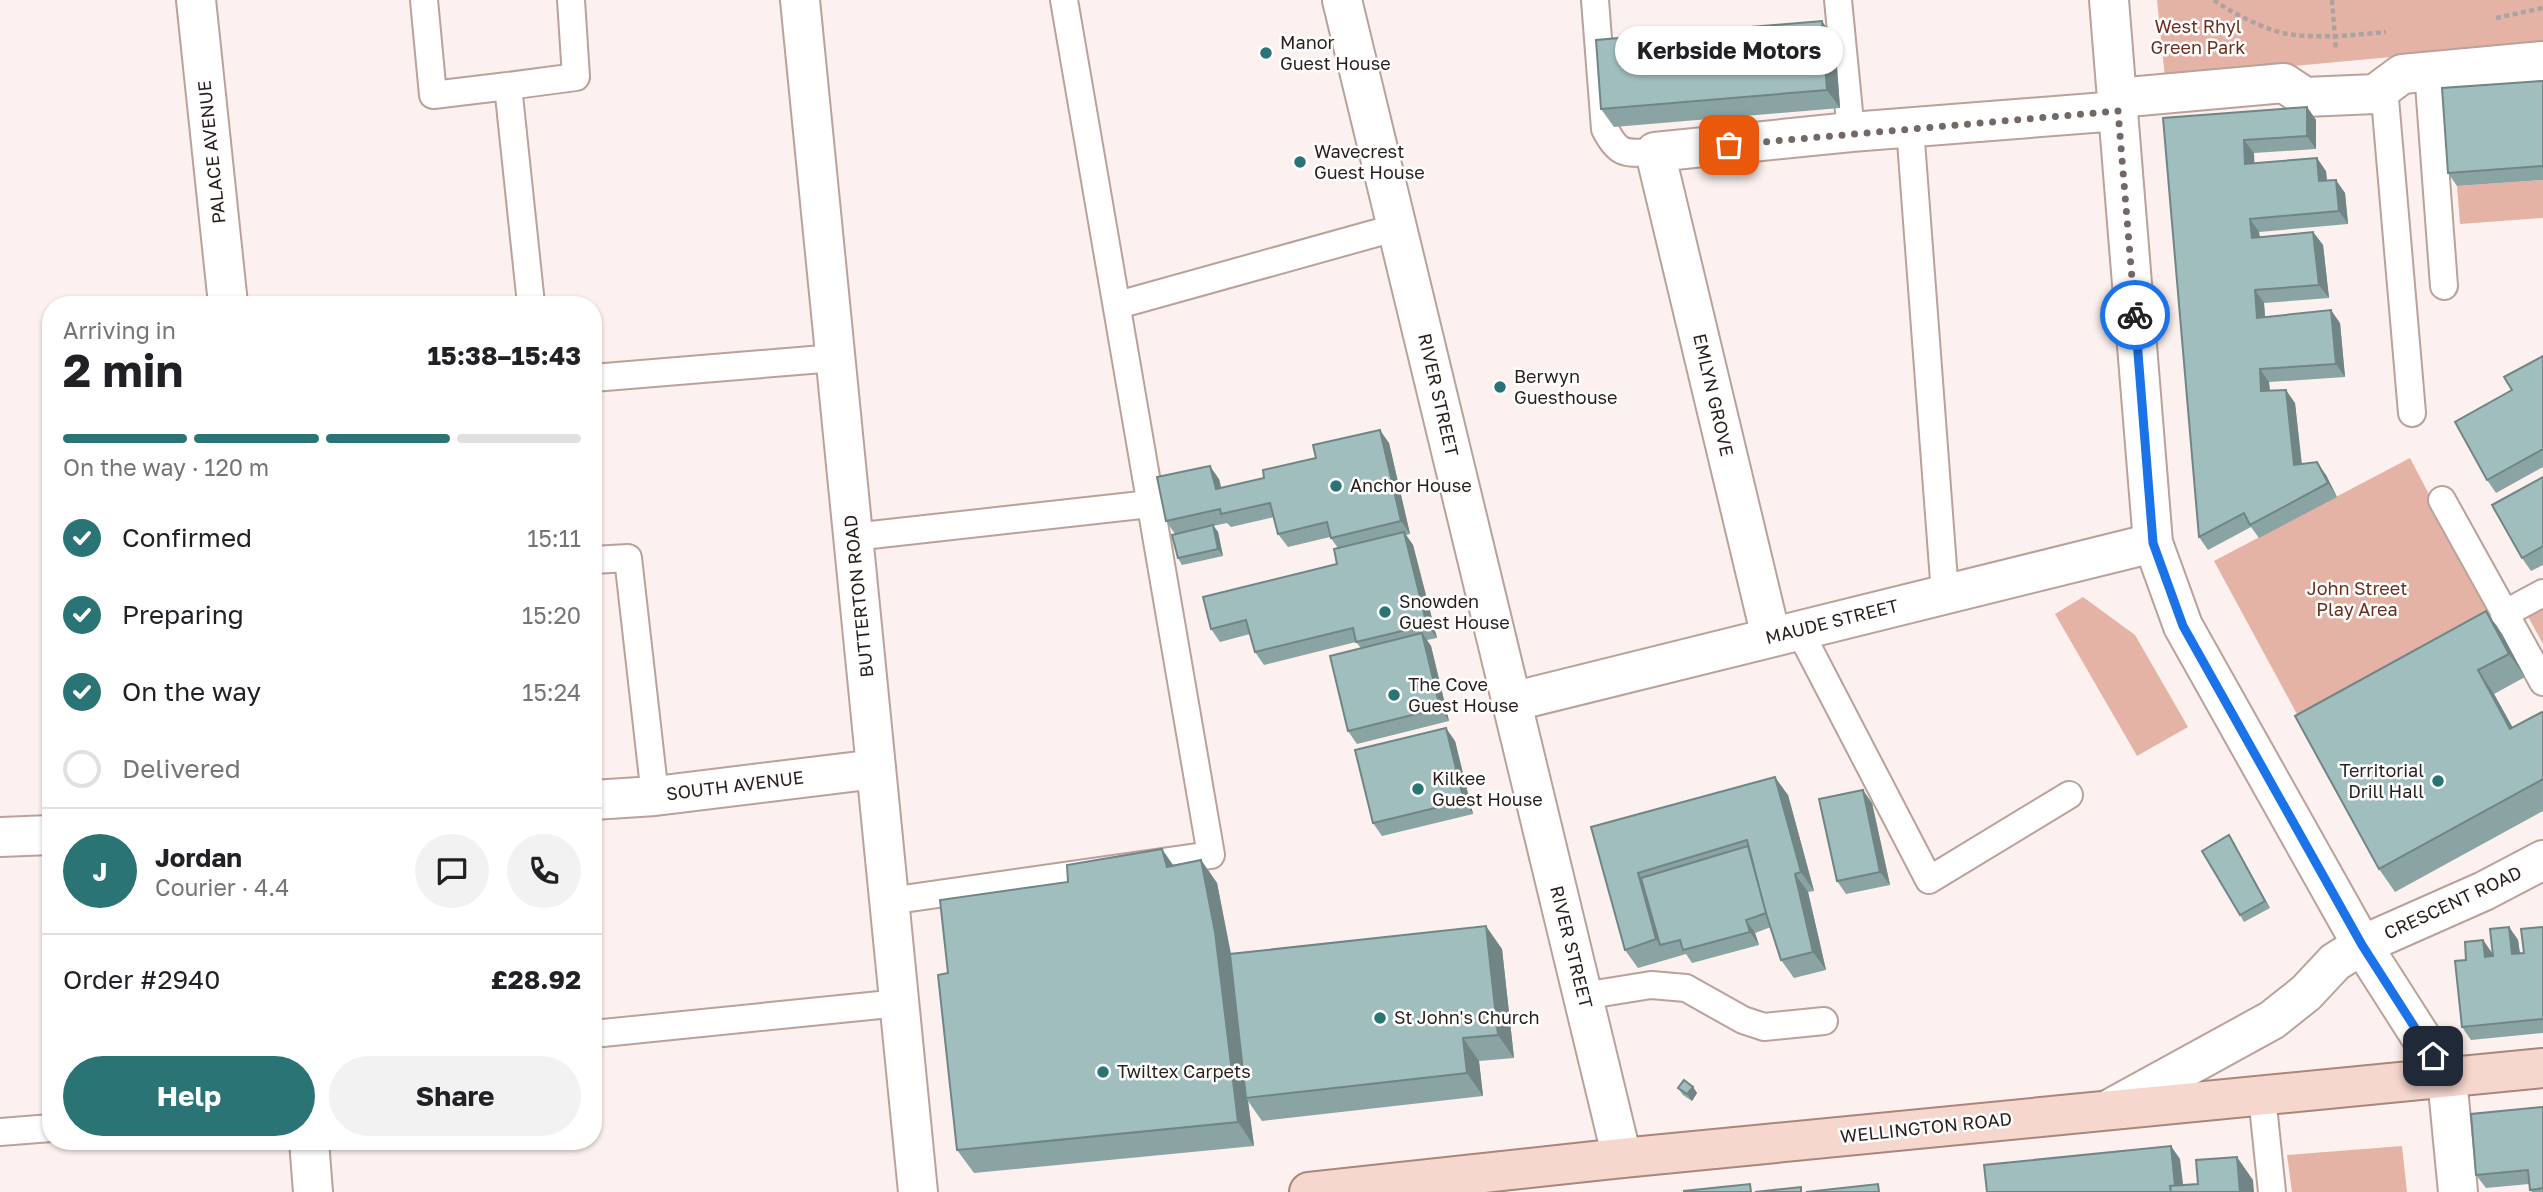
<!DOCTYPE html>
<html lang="en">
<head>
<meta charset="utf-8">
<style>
	:root { --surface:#fff; --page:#f2f2f2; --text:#202124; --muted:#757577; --line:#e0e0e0; --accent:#2a7475 }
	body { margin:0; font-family:"Golos Text",sans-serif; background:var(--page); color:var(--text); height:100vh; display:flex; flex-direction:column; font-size:26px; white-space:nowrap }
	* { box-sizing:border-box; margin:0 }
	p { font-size:23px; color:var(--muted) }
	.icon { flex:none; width:38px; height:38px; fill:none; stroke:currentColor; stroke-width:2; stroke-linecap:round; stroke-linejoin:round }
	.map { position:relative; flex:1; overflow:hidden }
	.details { position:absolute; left:42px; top:296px; width:560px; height:854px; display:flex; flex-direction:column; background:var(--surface); border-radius:28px; box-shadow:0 2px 5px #0004 }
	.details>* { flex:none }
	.pin { position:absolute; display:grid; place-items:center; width:60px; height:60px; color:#fff; margin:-30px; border-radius:14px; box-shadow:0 4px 10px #0006 }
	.courier { position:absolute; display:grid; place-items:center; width:70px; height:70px; margin:-35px; border:5px solid #1a73e8; border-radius:50%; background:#fff; color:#222; box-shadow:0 2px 9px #0007 }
	.bubble { position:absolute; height:49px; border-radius:24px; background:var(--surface); box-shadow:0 2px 5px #0004; font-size:23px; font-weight:700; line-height:49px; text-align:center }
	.headline em { font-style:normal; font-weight:700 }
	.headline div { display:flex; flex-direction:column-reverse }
	.headline { display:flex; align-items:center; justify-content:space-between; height:119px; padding:0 21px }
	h1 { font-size:46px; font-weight:700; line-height:52px }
	.bar { display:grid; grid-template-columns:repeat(4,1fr); gap:10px 7px; align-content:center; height:84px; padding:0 21px }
	.bar i { height:9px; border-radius:5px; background:var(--line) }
	.bar .current { background:var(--accent) }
	.bar p { grid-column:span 4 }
	.line { display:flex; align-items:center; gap:18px; padding:0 21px; border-top:2px solid var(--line) }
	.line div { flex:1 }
	.round { display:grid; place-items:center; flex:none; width:74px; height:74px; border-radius:37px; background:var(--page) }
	ol { padding:0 21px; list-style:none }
	li { display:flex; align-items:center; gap:21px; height:77px }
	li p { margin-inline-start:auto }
	li .icon { padding:7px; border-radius:50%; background:var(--accent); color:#fff; stroke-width:4 }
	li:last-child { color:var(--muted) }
	li i { width:38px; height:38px; border:4px solid var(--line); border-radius:50% }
	.cta { display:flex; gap:14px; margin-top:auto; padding:14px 21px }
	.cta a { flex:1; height:80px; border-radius:42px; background:var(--accent); color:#fff; font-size:28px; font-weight:700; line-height:80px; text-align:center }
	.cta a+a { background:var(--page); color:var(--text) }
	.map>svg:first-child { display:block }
</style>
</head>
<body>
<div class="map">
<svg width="2543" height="1192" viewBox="0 0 2543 1192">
	<rect width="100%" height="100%" fill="#fcf1ee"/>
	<g fill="#e5b3a6">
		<polygon points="2157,0 2543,0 2543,43 2165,78"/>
		<polygon points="2543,180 2543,218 2460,224 2457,186"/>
		<polygon points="2410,458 2502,634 2311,740 2214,561"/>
		<polygon points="2083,597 2135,635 2188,727 2137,756 2055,614"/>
		<polygon points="2543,604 2543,644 2526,613"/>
		<polygon points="2402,1146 2407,1192 2292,1192 2287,1155"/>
	</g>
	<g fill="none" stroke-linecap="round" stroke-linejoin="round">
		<defs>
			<g id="lane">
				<polyline points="424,0 433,95 508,86 531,304"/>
				<path d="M1595,0L1605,129C1619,157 1627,153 1655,152"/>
				<polyline points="1838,0 1851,132"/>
				<polyline points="2428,71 2444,286"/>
				<polyline points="508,86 576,77 571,0"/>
				<polyline points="2384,87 2412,413"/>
				<polyline points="1910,128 1945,594"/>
				<polyline points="1118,305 1398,227"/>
				<polyline points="593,378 835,358"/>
				<polyline points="2442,500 2543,682"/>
				<polyline points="853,537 1150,504"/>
				<polyline points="593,560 628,558 655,796"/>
				<polyline points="2504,614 2543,593"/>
				<polyline points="1799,630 1929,880 2069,795"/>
				<polyline points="889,901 1211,855 1064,0"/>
				<polyline points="1583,996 1651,985 1686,988 1743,1020 1764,1027 1824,1021"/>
				<polyline points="593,1034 900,1003"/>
				<polyline points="2262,1096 2272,1192"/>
				<polyline points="0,1132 51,1128"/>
			</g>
			<g id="street">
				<polyline points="196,0 228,304"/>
				<polyline points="800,0 918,1192"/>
				<polyline points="1342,0 1622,1158"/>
				<polyline points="2109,0 2153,543 2183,626 2362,945 2447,1078 2458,1192"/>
				<polyline points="2117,98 2284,83 2305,97 2375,94 2402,74 2543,61"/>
				<polyline points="1771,637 1655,152 1851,132 2118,111"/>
				<polyline points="1511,702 2153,543"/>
				<polyline points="593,800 655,796 876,769"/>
				<polyline points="0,837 51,835"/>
				<polyline points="2108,1110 2272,1020 2306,993 2335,962 2362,945 2484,891 2543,860"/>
				<polyline points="309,1141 313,1192"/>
			</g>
			<polyline id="primary" points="1309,1192 1622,1158 2543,1068"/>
		</defs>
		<use href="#lane" stroke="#baa19a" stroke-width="30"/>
		<use href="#street" stroke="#baa19a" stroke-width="42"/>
		<use href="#primary" stroke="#aa857b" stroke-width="42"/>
		<g stroke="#aca29f" stroke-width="4.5" stroke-dasharray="5 3.5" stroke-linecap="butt">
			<path d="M2214,0C2230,12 2267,31 2288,34C2320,39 2354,35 2386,32"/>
			<polyline points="2332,0 2336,51"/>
			<polyline points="2496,18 2543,8"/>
		</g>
		<use href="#lane" stroke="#fff" stroke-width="26"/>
		<use href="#street" stroke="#fff" stroke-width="38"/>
		<use href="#primary" stroke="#f6d7ce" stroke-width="38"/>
	</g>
	<g fill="#8aa3a3">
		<polygon points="1835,40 1840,108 1614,127 1601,109"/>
		<polygon points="2543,81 2543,180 2457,186 2448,173"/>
		<polygon points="2307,107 2316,120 2316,149 2254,153 2254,163 2326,171 2327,181 2345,193 2348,224 2259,232 2260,237 2313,232 2323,245 2329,298 2264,303 2265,317 2340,323 2345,377 2269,382 2270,391 2295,403 2302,464 2326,475 2337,497 2259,538 2251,527 2208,550 2199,537 2163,118"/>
		<polygon points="2543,356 2543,467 2496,493 2487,480 2512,390"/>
		<polygon points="1389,443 1410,534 1406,535 1413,545 1437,638 1427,640 1431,646 1449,721 1357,744 1348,731 1361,648 1356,642 1264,665 1255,652 1250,634 1220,642 1211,629 1337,564 1338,548 1330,537 1288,547 1278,534 1274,517 1231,527 1227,523 1213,526 1218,532 1223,556 1182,565 1178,558 1175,534 1166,521 1219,479 1221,488 1264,478"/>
		<polygon points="2543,477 2543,565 2531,571 2522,558"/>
		<polygon points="2502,634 2525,677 2494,694 2513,728 2543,714 2543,811 2395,892 2379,869 2295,716"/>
		<polygon points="1455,741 1473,814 1382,836 1373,823"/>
		<polygon points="1788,795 1814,891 1808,892 1826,970 1794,978 1781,960 1771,927 1755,933 1759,945 1692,963 1686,954 1638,968 1625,950 1591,827"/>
		<polygon points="1872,803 1890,885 1846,894 1837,881"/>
		<polygon points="2229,835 2270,908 2244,922 2240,915"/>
		<polygon points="1201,860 1217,883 1231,954 1502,949 1514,1058 1479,1061 1483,1096 1262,1121 1248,1101 1254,1146 974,1173 957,1150 948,973 1068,882"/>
		<polygon points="2509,927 2518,940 2520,954 2524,953 2543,927 2543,1033 2471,1040 2462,1027 2466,960 2483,940 2492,953"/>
		<polygon points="1693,1087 1697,1093 1692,1101 1683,1095 1678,1088"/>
		<polygon points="2543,1107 2543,1192 2532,1192 2530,1190 2529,1184 2486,1188 2476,1175"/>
	</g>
	<g fill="#718585">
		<polygon points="1822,21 1835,40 1840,108 1827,90"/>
		<polygon points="2307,107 2316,120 2316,149 2307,136"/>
		<polygon points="2244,140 2254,153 2255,177 2245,164"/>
		<polygon points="2317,158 2326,171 2328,195 2319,181"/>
		<polygon points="2336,180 2345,193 2348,224 2339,211"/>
		<polygon points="2250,219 2259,232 2261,251 2252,238"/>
		<polygon points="2313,232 2323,245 2329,298 2319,285"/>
		<polygon points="2255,290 2264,303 2266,331 2257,318"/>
		<polygon points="2331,310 2340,323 2345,377 2336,364"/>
		<polygon points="2260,369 2269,382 2271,405 2261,391"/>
		<polygon points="2286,390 2295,403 2303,478 2294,465"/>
		<polygon points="1380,430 1389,443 1410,534 1401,521"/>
		<polygon points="2317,462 2326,475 2337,497 2328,483"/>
		<polygon points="1210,466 1219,479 1225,503 1216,489"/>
		<polygon points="1213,525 1218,532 1223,556 1218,549"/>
		<polygon points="1404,532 1413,545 1437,638 1427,625"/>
		<polygon points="2486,611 2502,634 2525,677 2509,654"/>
		<polygon points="1422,633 1431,646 1449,721 1440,708"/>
		<polygon points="2478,670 2494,694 2526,752 2510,729"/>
		<polygon points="1446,728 1455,741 1473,814 1464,801"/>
		<polygon points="1775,777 1788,795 1814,891 1801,872"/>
		<polygon points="1863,790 1872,803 1890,885 1880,872"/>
		<polygon points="2229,835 2233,842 2270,908 2265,901"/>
		<polygon points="1162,849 1178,872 1167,867"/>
		<polygon points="1201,860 1217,883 1231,955 1246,1098 1248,1101 1254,1146 1238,1122"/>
		<polygon points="1638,873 1651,892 1660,945 1669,958 1656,939"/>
		<polygon points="1795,874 1808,892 1826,970 1813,952"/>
		<polygon points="1746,920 1755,933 1759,945 1750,932"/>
		<polygon points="1486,926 1502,949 1514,1058 1498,1035"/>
		<polygon points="2509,927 2518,940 2522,968 2512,954"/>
		<polygon points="2483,940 2492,953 2494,970 2485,957"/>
		<polygon points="1463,1038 1479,1061 1483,1096 1467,1073"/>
		<polygon points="1693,1087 1697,1093 1692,1101 1687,1094"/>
		<polygon points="2171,1146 2180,1159 2184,1192 2176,1192"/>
		<polygon points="2237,1157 2253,1180 2254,1192 2240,1192"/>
	</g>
	<g fill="#a1bebe" stroke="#718585" stroke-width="2">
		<polygon points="1822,21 1827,90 1601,109 1596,40"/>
		<polygon points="2543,81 2543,166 2448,173 2442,88"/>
		<polygon points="2307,107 2307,136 2244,140 2245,164 2317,158 2319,181 2336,180 2339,211 2250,219 2252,238 2313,232 2319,285 2255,290 2257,318 2331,310 2336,364 2260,369 2261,391 2286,390 2294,465 2317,462 2328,483 2250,525 2244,513 2199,537 2163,118"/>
		<polygon points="2543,356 2543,449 2487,480 2455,422 2512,390 2504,377"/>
		<polygon points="1380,430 1401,521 1331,538 1327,522 1278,534 1270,503 1221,514 1220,509 1166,521 1157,477 1210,466 1216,489 1264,478 1263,470 1316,458 1313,445"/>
		<polygon points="2543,477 2543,546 2522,558 2492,505"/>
		<polygon points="1213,525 1218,549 1178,558 1172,535"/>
		<polygon points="1404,532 1427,625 1356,642 1353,628 1255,652 1246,620 1211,629 1203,597 1337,564 1334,549"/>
		<polygon points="2486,611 2509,654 2478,670 2510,729 2542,712 2543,714 2543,779 2379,869 2295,716"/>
		<polygon points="1422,633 1440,708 1348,731 1330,656"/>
		<polygon points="1446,728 1464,801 1373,823 1355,750"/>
		<polygon points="1775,777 1801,872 1795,874 1813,952 1781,960 1764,907 1747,840 1638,873 1656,939 1625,950 1591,827"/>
		<polygon points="1863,790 1880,872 1837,881 1819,799"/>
		<polygon points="2229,835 2265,901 2240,915 2202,851"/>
		<polygon points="1748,846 1766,913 1746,920 1750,932 1683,950 1680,940 1660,945 1641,878"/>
		<polygon points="1162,849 1167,867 1201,860 1215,932 1238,1122 957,1150 938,975 948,973 940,900 1068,882 1067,865"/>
		<polygon points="1486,926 1498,1035 1463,1038 1467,1073 1246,1098 1230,954"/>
		<polygon points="2509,927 2512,954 2524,953 2521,929 2543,927 2543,1019 2462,1027 2455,961 2466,960 2465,942 2483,940 2485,957 2493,956 2490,929"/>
		<polygon points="1684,1080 1693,1087 1687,1094 1678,1088"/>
		<polygon points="2543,1107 2543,1188 2530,1190 2528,1170 2476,1175 2471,1114"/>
		<polygon points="2171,1146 2175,1186 2170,1186 2171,1192 1987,1192 1984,1165"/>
		<polygon points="2237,1157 2240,1192 2171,1192 2170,1186 2198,1184 2196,1160"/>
		<polygon points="1750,1184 1751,1192 1684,1192 1684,1191"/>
		<polygon points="1878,1184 1879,1192 1806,1192"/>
		<polygon points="1801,1187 1801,1192 1755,1192"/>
	</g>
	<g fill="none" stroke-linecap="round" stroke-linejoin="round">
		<polyline stroke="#726866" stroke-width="7" stroke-dasharray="0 12.6" points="1729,145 2118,111 2135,315"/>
		<polyline stroke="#1a73e8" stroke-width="9" points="2135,315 2153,543 2183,626 2362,945 2433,1056"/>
	</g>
	<g fill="#2a7475" stroke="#fff" stroke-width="2.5">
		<circle cx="1266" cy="53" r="7"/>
		<circle cx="1300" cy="162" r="7"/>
		<circle cx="1500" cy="387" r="7"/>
		<circle cx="1336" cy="486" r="7"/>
		<circle cx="1385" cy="612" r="7"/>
		<circle cx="1394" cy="695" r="7"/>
		<circle cx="2438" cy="781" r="7"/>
		<circle cx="1418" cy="789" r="7"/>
		<circle cx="1380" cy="1018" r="7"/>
		<circle cx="1103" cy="1072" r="7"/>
	</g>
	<g text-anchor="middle" stroke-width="5" stroke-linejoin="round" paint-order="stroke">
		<g font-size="18" fill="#6e2d1c" stroke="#fff">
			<text x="2198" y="33">West Rhyl<tspan x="2198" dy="21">Green Park</tspan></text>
			<text x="2357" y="595">John Street<tspan x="2357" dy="21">Play Area</tspan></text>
		</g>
		<g font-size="18" fill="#281f1c" stroke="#fff" text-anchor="start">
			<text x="1280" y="49">Manor<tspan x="1280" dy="21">Guest House</tspan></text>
			<text x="1314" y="158">Wavecrest<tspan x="1314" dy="21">Guest House</tspan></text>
			<text x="1514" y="383">Berwyn<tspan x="1514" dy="21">Guesthouse</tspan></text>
			<text x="1350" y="492">Anchor House</text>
			<text x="1399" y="608">Snowden<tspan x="1399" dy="21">Guest House</tspan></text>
			<text x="1408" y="691">The Cove<tspan x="1408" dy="21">Guest House</tspan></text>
			<text x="2424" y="777" text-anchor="end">Territorial<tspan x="2424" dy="21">Drill Hall</tspan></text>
			<text x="1432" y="785">Kilkee<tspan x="1432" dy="21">Guest House</tspan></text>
			<text x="1394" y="1024">St John's Church</text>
			<text x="1117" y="1078">Twiltex Carpets</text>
		</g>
		<g font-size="18" fill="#281f1c" stroke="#fff">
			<text transform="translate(212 152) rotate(-96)" y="6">PALACE AVENUE</text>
			<text transform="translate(1438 395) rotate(77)" y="6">RIVER STREET</text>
			<text transform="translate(1713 395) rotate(77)" y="6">EMLYN GROVE</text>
			<text transform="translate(859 596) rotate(-96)" y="6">BUTTERTON ROAD</text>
			<text transform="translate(1832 622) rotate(-14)" y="6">MAUDE STREET</text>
			<text transform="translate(735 786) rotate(-7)" y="6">SOUTH AVENUE</text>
			<text transform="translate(2453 903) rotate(-25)" y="6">CRESCENT ROAD</text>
			<text transform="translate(1571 947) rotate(76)" y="6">RIVER STREET</text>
			<text transform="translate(1926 1128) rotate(-6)" y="6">WELLINGTON ROAD</text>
		</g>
	</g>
</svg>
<div class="pin" style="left:1729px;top:145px;background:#ea580c"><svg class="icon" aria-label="bag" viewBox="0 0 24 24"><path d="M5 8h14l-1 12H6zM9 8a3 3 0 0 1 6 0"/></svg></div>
<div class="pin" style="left:2433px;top:1056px;background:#1f2937"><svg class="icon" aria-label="home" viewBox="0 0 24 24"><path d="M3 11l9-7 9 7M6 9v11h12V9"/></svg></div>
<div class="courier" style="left:2135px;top:315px"><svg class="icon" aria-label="bike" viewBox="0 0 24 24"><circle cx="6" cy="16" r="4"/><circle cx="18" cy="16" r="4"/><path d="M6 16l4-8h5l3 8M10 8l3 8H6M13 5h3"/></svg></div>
<div class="bubble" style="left:1615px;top:26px;width:228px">Kerbside Motors</div>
<section class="details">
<div class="headline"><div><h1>2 min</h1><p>Arriving in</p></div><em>15:38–15:43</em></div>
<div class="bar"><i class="current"></i><i class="current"></i><i class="current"></i><i></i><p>On the way · 120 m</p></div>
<ol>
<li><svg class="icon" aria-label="check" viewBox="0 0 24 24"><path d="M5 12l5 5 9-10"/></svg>Confirmed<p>15:11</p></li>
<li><svg class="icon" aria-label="check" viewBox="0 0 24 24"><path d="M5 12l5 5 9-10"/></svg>Preparing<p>15:20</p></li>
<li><svg class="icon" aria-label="check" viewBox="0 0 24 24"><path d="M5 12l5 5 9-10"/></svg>On the way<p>15:24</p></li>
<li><i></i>Delivered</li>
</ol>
<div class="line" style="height:126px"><b class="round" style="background:var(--accent);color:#fff">J</b><div><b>Jordan</b><p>Courier · 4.4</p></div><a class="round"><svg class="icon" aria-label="chat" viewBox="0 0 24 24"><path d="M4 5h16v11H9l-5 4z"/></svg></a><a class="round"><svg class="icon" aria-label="phone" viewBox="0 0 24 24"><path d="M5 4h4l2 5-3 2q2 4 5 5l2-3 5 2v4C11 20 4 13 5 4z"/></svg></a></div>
<div class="line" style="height:91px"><div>Order #2940</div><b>£28.92</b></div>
<div class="cta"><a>Help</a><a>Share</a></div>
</section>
</div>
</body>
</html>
